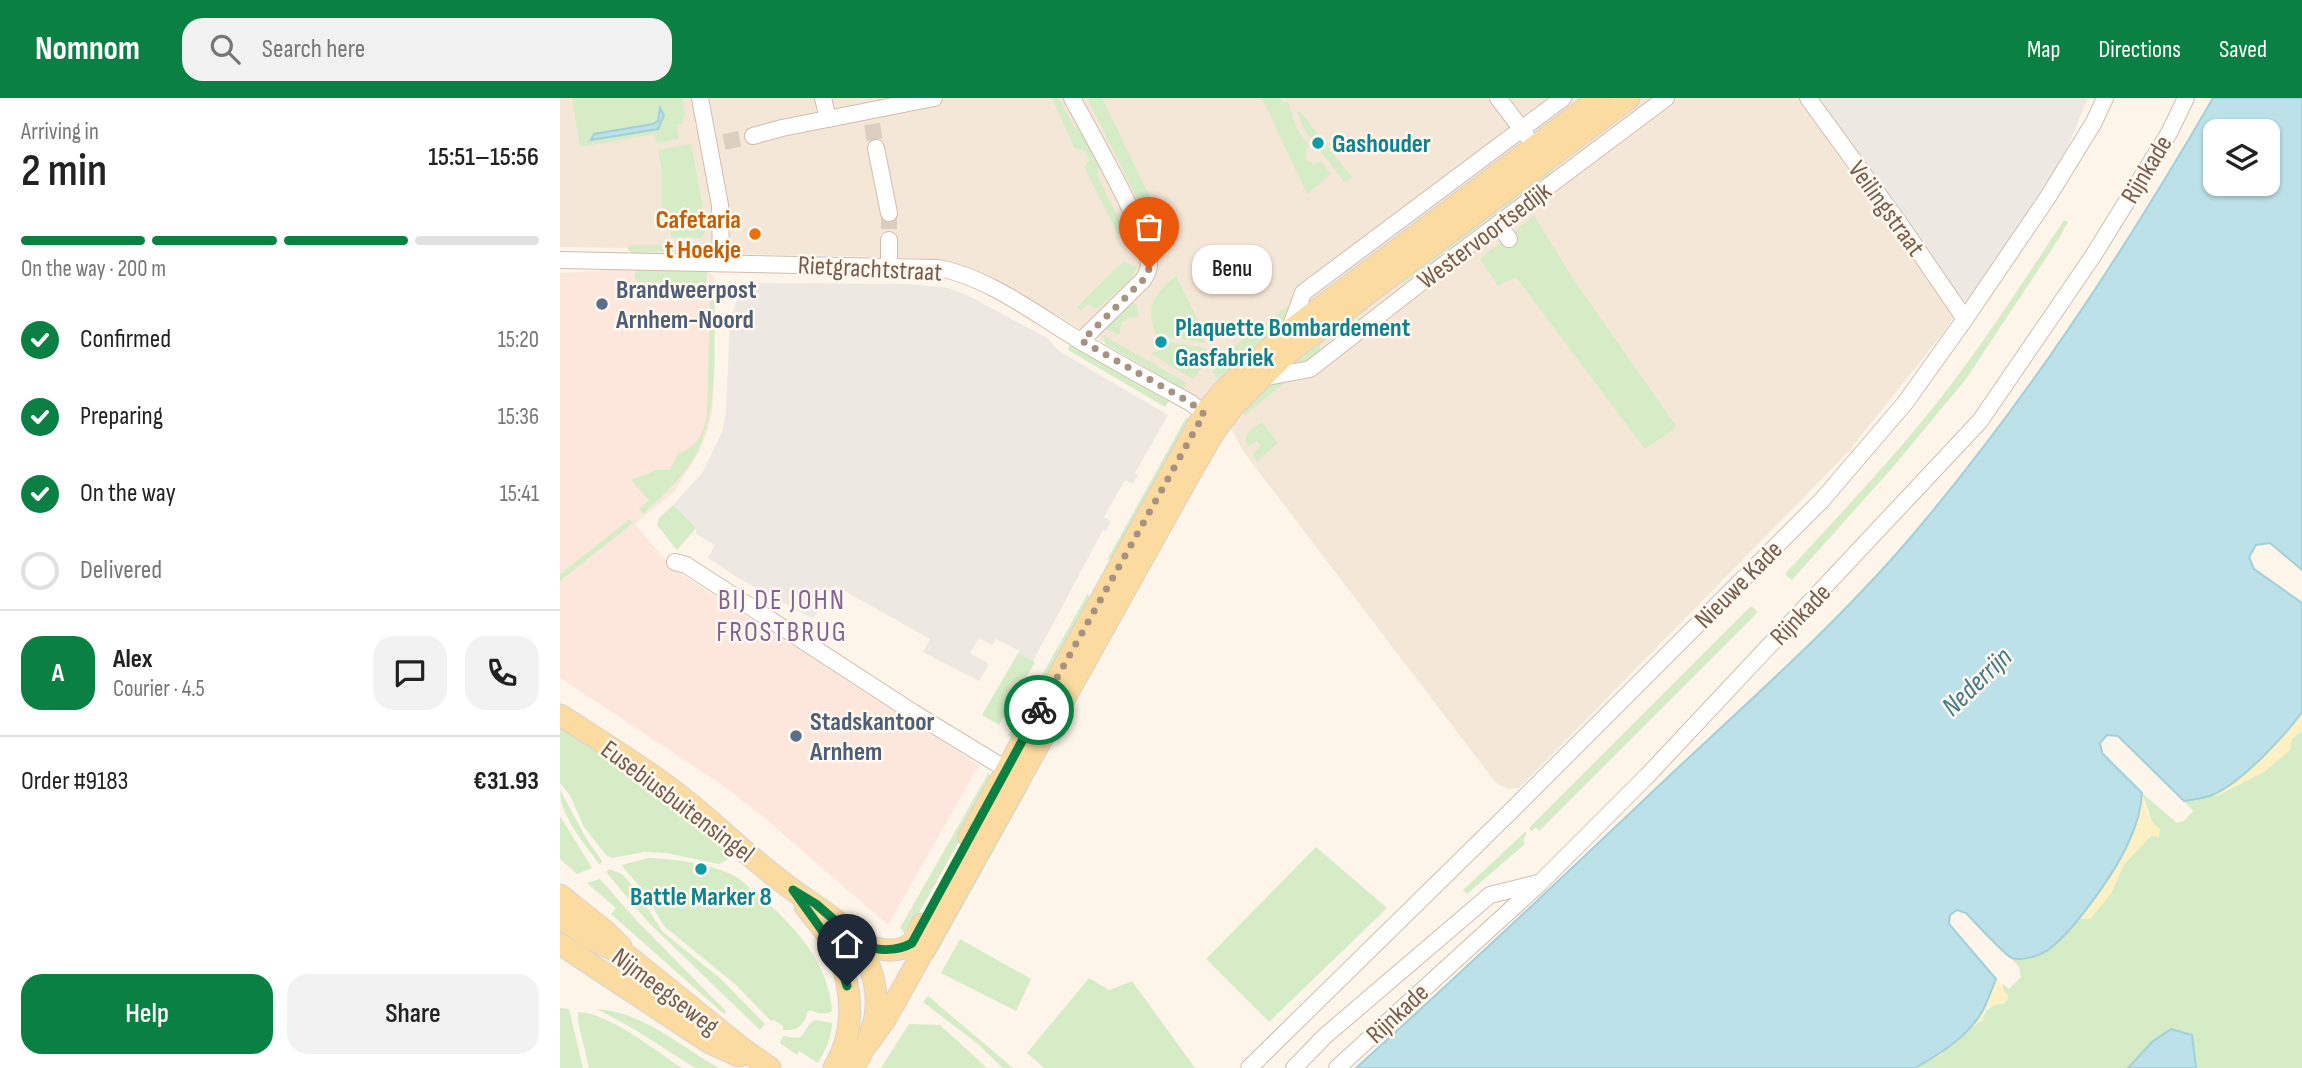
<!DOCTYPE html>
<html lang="en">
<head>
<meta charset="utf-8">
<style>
	:root { --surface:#fff; --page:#f2f2f2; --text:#222; --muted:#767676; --line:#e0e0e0; --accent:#0b8043 }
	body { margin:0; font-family:"Sofia Sans Condensed",sans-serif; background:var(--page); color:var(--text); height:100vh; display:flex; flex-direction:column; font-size:26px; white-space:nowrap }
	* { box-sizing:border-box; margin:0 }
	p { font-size:23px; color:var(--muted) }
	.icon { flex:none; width:38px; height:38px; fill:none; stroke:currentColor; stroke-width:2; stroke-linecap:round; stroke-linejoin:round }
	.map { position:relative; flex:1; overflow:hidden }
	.details { display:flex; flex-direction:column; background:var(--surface); width:560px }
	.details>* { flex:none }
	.controls { position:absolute; left:1643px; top:21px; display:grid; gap:14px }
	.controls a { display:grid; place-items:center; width:77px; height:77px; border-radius:14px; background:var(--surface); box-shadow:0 2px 5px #0004; font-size:35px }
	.pin { position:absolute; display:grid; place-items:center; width:60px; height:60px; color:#fff; margin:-72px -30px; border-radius:50% 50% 50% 0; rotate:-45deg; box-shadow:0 0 7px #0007 }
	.pin .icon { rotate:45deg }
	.courier { position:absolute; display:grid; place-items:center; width:70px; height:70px; margin:-35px; border:5px solid #0b8043; border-radius:50%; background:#fff; color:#222; box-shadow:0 2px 9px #0007 }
	.bubble { position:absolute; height:49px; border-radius:21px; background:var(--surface); box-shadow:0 2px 5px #0004; font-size:23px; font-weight:600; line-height:49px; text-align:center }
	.headline em { font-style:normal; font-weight:600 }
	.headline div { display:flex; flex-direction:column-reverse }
	.headline { display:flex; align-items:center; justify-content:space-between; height:119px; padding:0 21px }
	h1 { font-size:46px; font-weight:600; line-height:52px }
	.bar { display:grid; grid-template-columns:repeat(4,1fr); gap:10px 7px; align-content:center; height:84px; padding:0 21px }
	.bar i { height:9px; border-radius:5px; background:var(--line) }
	.bar .on { background:var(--accent) }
	.bar p { grid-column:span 4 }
	.line { display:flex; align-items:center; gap:18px; padding:0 21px; border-top:2px solid var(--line) }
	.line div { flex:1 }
	.round { display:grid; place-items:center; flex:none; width:74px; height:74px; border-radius:21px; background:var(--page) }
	ol { padding:0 21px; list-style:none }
	li { display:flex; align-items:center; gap:21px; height:77px }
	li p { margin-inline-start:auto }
	li .icon { padding:7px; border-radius:50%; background:var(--accent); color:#fff; stroke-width:4 }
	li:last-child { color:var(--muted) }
	li i { width:38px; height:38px; border:4px solid var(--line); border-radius:50% }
	.primary-button { display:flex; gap:14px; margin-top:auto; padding:14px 21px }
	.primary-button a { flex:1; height:80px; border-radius:21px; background:var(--accent); color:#fff; font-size:28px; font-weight:600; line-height:80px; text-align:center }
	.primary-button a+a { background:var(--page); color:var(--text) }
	header { display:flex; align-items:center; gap:42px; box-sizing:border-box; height:98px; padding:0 35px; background:var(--accent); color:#fff }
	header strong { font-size:33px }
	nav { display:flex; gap:38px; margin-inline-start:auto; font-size:24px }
	.search { width:490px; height:63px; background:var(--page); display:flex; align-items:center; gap:18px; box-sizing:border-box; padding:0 24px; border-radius:21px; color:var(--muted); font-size:26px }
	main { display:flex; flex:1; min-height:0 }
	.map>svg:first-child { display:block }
</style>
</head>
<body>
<header>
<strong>Nomnom</strong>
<div class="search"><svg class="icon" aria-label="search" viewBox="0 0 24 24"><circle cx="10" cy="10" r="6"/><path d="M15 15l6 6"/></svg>Search here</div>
<nav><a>Map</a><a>Directions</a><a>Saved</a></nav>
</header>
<main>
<section class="details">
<div class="headline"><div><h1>2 min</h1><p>Arriving in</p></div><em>15:51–15:56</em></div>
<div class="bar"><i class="on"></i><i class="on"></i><i class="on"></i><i></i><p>On the way · 200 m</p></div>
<ol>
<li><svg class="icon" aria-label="check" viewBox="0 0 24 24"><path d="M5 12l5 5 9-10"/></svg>Confirmed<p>15:20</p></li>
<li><svg class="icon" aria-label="check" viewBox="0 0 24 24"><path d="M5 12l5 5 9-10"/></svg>Preparing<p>15:36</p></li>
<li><svg class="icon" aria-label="check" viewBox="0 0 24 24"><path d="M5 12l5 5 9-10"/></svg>On the way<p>15:41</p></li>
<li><i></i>Delivered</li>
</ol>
<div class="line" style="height:126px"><b class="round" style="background:var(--accent);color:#fff">A</b><div><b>Alex</b><p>Courier · 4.5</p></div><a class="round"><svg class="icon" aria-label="chat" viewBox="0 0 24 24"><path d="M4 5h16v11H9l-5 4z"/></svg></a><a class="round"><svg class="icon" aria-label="phone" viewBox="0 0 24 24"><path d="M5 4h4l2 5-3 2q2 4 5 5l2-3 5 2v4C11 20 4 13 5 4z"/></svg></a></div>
<div class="line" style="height:91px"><div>Order #9183</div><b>€31.93</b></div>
<div class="primary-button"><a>Help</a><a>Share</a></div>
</section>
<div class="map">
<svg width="1742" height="970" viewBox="0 0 1742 970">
	<rect width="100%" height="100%" fill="#fdf5e9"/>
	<polygon fill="#f5e7d7" points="0,0 1268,0 1410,194 1384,234 1288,354 959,690 947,691 936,685 683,353 670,328 638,299 439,184 397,166 357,160 180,156 172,153 168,147 150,153 114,156 72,155 68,150 0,149"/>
	<polygon fill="#fde7dc" points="83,170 147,173 154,178 153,292 153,308 148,332 139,354 114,394 75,426 113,471 419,667 328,827 208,723 165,689 0,580 0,175"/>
	<g fill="#eee8e2">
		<polygon points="1259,0 1528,0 1482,110 1408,208"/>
		<polygon points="183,185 348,186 388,190 409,198 487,240 499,253 608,317 575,375 578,377 573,386 565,382 544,419 551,423 546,433 543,432 473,563 458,555 460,550 458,552 436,541 432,547 419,540 410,555 429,566 419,583 363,554 370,541 274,487 253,521 178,480 148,460 155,447 136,436 136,430 113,407 143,374 162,334 166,313 170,222"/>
	</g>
	<g fill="#d5ecc6">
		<polygon points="12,0 122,0 125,18 123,19 124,25 116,27 119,41 97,45 94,36 20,49"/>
		<polygon points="492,0 499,0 514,29 519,31 540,71 537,77 565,134 559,138 524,69 529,63 527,55 522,51 515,51"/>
		<polygon points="527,0 542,0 599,118 588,123"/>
		<polygon points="702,0 719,0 723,4 728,4 736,29 749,48 745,54 746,62 753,66 761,63 771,76 747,96"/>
		<polygon points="740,13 792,80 785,85 745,33 737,15"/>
		<polygon points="131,46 143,109 145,136 141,140 111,139 111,129 102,129 102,72 98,52"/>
		<polygon points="988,66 996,76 991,80 983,80 844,185 840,184"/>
		<polygon points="974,117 1012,179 1117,329 1085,351 956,179 938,188 920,161"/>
		<path d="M1504,122L1508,124L1498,142L1406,281L1333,369L1232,482L1225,476C1272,425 1319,375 1363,322C1415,259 1459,190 1504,122Z"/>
		<polygon points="69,147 142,147 144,149 143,151 72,155 67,151"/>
		<polygon points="564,163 577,170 570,182 537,211 528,206 521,212 517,209"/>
		<polygon points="90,170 147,174 146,186 78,184 74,180 76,173"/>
		<path d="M616,178L643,232L645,245L596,237C585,210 594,194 616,178Z"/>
		<path d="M150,192H155C153,243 161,310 136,356C123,380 103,398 83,416L79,411L89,402L71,382L97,372H110L118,356C138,347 141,340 147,319Z"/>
		<polygon points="574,204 577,208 579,219 570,219 562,224 559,237 544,230"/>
		<polygon points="731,206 719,233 662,287 652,274 664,255"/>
		<polygon points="803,206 808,211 760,246 760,255 745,266 718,271"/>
		<polygon points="543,237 627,285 623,291 545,246"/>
		<polygon points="603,243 646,250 646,261 635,280 632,281 592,256 594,253 597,254 603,247"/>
		<polygon points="510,247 609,303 605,309 508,252"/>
		<polygon points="727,283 685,317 678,309 706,286"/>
		<polygon points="627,318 629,326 554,459 547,462"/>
		<polygon points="702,324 718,345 697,363 693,356 701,348 697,343 688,349 685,341 688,334"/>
		<polygon points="113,407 136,430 117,452 97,427 99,420"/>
		<polygon points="70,421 73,425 0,483 0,476"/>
		<polygon points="528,495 530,503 456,641 448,638"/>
		<polygon points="1191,508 1198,514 979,733 976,729 972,733 969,730"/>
		<polygon points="458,555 475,564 439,627 422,617"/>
		<polygon points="0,628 112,703 141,727 170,760 159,766 106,755 84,754 52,760 47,758 24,729 10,697 0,685"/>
		<path d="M1742,633V970H1636L1632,937L1592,944L1568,970H1355L1380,957L1423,920C1426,910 1434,906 1445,905L1442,886L1449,891L1461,879L1459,869L1450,859L1465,861L1506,833L1520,820L1530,821L1551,795L1564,766L1591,738L1593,726L1582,695L1617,725L1624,723L1633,713L1624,703L1657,697Z"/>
		<polygon points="429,674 431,687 348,834 345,836 340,830"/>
		<polygon points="466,688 468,691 374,860 371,860"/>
		<path d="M0,692L26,740L42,763L40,767C25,746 0,719 0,692Z"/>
		<polygon points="0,718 32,770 17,776 0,761"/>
		<polygon points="965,734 967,736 963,742 965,746 907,796 903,792"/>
		<polygon points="756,749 827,810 709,924 646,861"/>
		<path d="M88,760C115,761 146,765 171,776C181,781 189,789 197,796C233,826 269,864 272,913C265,917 257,916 251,912L247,914C245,928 236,933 223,932V928L214,922L211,923L176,887L104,828L82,791L63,769L62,767Z"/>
		<polygon points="49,771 62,776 71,786 103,834 161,881 205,926 200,932 88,824 46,774"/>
		<polygon points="40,781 76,822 166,913 164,916 51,816 56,810 27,785"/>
		<polygon points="400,841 471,881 456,913 381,875"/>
		<polygon points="529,880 549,892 572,883 635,970 484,970 467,955"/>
		<polygon points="368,898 453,970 443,970 419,947 363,904"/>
		<polygon points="0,910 9,911 23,970 0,970"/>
		<path d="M37,911C84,914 119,948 159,970H135L74,931Z"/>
		<path d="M18,914C50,915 95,953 122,970H29L18,923Z"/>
		<path d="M255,922L272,925C272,940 265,952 258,965L239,953L237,957L220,945L223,938L239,940C246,935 246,926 255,922Z"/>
		<polygon points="349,926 380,927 427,970 321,970"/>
	</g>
	<g fill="#fdf1c3">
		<polygon points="1742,614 1742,633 1732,641 1730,652 1704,674 1657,698 1652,697 1693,669"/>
		<path d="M1582,695C1586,709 1587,723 1600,731L1599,739L1591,738L1564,766L1551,795L1530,821L1520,820C1543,780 1577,742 1582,695Z"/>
		<path d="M1436,881C1442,886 1442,892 1448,897L1447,903L1429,909L1424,914L1423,923L1413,926L1423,913Z"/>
	</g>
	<g fill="#bce1e8" stroke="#a2d0da" stroke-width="2" fill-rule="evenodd">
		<path d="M1653,0H1742V472L1710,445L1696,447L1689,459L1694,471L1742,505V614C1724,639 1680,686 1652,697C1643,701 1633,701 1624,703L1558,638L1547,637L1540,645L1542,655L1582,695C1581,711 1577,726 1570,741C1557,772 1515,832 1488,852C1479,858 1463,863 1452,860C1443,856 1415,824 1406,815L1397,812L1390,817L1389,826L1436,881C1432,891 1428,902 1423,912C1409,938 1380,956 1355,970H796C901,875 1004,778 1107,680C1188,604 1272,530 1345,446C1463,308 1562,157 1653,0ZM1656,33H1708V86H1656Z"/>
		<polygon points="100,10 104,17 98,31 31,42 34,36 93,26 98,23"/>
		<polygon points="1611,931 1632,937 1636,970 1568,970 1592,944"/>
	</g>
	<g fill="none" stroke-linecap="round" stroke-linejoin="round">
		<g stroke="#dccfc2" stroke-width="16" stroke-dasharray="16 8" stroke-linecap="butt">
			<polyline points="312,26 316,50"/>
			<polyline points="164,44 193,38"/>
			<polyline points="329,115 329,142"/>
		</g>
		<defs>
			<g id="minor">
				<polyline points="140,0 160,107 161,164"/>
				<polyline points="263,0 268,21"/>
				<path d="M512,0C529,32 590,137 589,167C589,173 586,177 583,182L521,243"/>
				<polyline points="938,0 966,37"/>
				<polyline points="1248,0 1342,129 1405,221"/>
				<polyline points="193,38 222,30 374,0"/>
				<polyline points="316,50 329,115"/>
				<polyline points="938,126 949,141"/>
				<path d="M0,162L378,170C429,179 478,218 522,244C558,265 594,285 631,305L644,316L648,324"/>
				<polyline points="329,168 329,142"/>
				<polyline points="729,233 743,195 748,191 1003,0"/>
				<polyline points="701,280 750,271 890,162 1106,0"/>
				<polyline points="115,464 126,467 354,615 454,676"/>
				<polyline points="689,970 951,713 1262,402 1345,305 1405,221 1488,99 1534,24 1545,0"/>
				<polyline points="734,970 765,938 930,797 978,785"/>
				<polyline points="777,970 980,785 1087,678 1420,323 1533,158 1609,35 1626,0"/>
			</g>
			<g id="major">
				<path d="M0,617C40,643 82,668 119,697C158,727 193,764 233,792C259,811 293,828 306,860C325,902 316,933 293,970"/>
				<polyline points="409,739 644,316 662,294 729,233 1039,0"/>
				<polyline points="0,797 45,833 61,849"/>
				<path d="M245,808C255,822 270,837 277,853C293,891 296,934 274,970"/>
				<polyline points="0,820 31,841 69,859 183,951 210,970"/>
				<path d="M295,841C309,850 336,858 350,846C356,842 359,832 362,826"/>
				<polyline points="0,846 148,944 179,958"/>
				<polyline points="309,944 326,920 626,383 653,336 673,309 724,258 1069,0"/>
			</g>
		</defs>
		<use href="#minor" stroke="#d0bdad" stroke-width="18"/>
		<use href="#major" stroke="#d9d1cd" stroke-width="23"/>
		<use href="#minor" stroke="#fff" stroke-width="16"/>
		<use href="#major" stroke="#fcdba0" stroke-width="21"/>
	</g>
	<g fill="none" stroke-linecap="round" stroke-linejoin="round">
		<polyline stroke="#a79282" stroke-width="7" stroke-dasharray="0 12.6" points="479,612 644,316 631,305 522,243 583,182 589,171"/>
		<path stroke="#0b8043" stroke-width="9" d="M287,888L276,852L233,792L256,806L304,848C320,853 338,853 352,845L479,612"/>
	</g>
	<g fill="#0f9aa8" stroke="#fff9f0" stroke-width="2.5">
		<circle cx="758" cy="45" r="7"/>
		<circle cx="601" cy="244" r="7"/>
		<circle cx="141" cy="771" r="7"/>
	</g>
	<circle fill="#e8710a" stroke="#fff9f0" stroke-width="2.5" cx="195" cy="136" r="7"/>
	<g fill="#5c6f8a" stroke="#fff9f0" stroke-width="2.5">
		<circle cx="42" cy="206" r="7"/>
		<circle cx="236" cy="638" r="7"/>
	</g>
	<g text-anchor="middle" stroke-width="5" stroke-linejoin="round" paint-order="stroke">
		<g font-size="26" font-weight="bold" fill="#0d838f" stroke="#fff9f0" text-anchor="start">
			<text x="772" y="54">Gashouder</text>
			<text x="615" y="238">Plaquette Bombardement<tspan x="615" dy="30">Gasfabriek</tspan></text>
			<text x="141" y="807" text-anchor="middle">Battle Marker 8</text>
		</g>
		<g font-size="26" fill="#795c4b" stroke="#fff9f0">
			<text transform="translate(1586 71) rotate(-59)" y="9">Rijnkade</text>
			<text transform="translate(1327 110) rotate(54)" y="9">Veilingstraat</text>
			<text transform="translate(924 137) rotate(-37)" y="9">Westervoortsedijk</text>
			<text transform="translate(310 170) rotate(3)" y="9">Rietgrachtstraat</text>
			<text transform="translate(1178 486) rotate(-45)" y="9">Nieuwe Kade</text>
			<text transform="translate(1240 516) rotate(-46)" y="9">Rijnkade</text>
			<text transform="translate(118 703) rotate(37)" y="9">Eusebiusbuitensingel</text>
			<text transform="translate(106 893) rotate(37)" y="9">Nijmeegseweg</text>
			<text transform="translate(837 915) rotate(-43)" y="9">Rijnkade</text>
		</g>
		<g font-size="26" font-weight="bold" fill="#c56008" stroke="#fff9f0" text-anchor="end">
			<text x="181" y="130">Cafetaria<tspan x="181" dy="30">t Hoekje</tspan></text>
		</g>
		<g font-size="26" font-weight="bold" fill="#4e5e75" stroke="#fff9f0" text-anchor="start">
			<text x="56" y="200">Brandweerpost<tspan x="56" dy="30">Arnhem-Noord</tspan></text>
			<text x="250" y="632">Stadskantoor<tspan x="250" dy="30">Arnhem</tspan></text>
		</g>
		<g font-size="28" letter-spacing="2" fill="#846394" stroke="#fff9f0">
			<text x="222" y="511">BIJ DE JOHN<tspan x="222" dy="32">FROSTBRUG</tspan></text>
		</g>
		<g font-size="28" font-style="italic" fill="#417985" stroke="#fff9f0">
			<text transform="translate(1416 583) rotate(-44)" y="10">Nederrijn</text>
		</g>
	</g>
</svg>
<div class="controls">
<a><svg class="icon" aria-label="layers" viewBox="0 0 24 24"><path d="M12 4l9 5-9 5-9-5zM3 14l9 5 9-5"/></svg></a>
</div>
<div class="pin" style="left:589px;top:171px;background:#ea580c"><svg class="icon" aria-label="bag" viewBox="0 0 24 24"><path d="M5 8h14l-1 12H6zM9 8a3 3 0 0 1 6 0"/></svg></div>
<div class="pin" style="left:287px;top:888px;background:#1f2937"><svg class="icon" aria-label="home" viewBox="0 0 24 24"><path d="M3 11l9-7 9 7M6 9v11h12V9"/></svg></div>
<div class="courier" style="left:479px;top:612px"><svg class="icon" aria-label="bike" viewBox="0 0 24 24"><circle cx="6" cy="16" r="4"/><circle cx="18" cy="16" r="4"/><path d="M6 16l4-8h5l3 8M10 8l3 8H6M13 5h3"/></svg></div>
<div class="bubble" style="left:632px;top:147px;width:80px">Benu</div>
</div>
</main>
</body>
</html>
